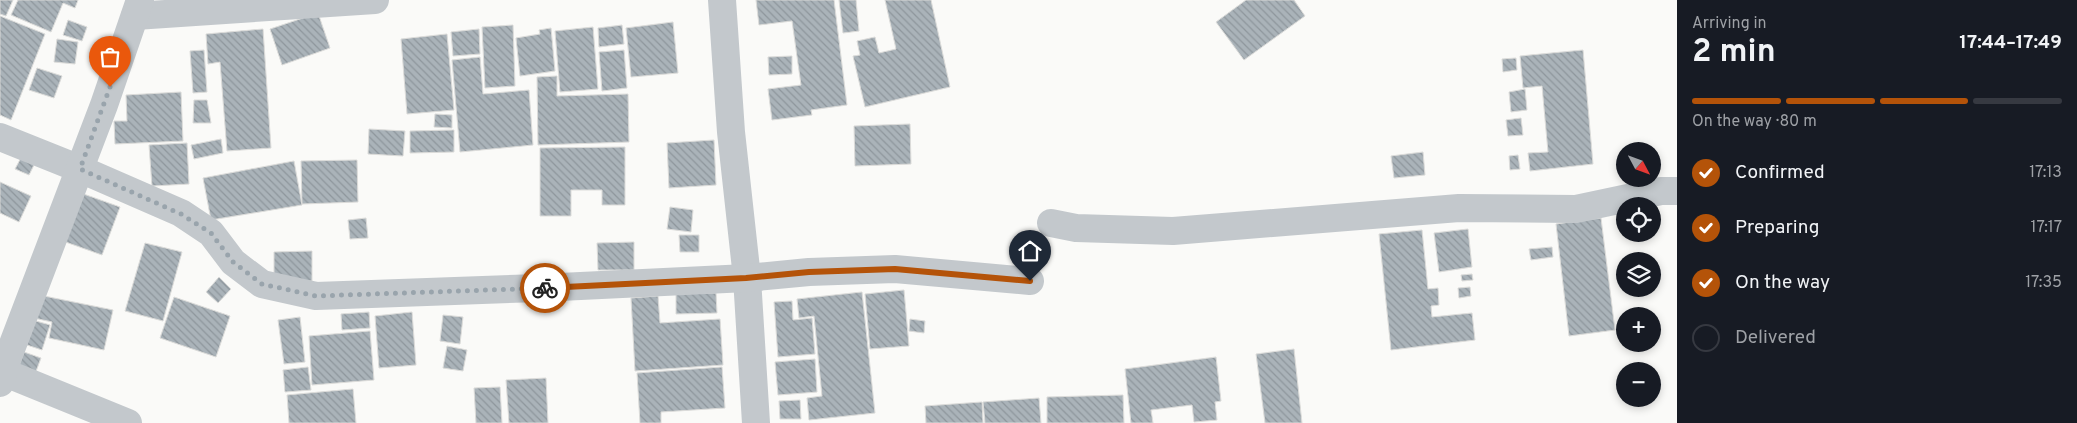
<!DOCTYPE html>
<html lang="en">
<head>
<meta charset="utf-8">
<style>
	:root { --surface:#171b24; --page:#242831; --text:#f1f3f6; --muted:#9ea1a6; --line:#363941; --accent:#b45309 }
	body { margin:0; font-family:Overpass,sans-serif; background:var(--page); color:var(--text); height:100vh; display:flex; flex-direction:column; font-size:19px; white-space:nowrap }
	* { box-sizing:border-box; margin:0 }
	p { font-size:16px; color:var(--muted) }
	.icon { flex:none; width:28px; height:28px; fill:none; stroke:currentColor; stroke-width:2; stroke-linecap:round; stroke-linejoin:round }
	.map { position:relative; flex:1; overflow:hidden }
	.side { display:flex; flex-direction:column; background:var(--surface); width:400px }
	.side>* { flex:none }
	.needle { width:32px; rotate:131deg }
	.tools { position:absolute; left:1616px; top:142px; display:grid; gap:10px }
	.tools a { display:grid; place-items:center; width:45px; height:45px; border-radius:50%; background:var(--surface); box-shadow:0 2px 8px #0003; font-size:25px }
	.pin { position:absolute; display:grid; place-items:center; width:42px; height:42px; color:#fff; margin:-51px -21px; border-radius:50% 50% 50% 0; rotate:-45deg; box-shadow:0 0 5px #0007 }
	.pin .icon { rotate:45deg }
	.courier { position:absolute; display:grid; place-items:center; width:50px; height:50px; margin:-25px; border:4px solid #b45309; border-radius:50%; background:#fff; color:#222; box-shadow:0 1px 6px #0007 }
	.headline em { font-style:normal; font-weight:700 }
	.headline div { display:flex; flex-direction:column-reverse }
	.headline { display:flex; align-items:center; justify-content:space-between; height:85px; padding:0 15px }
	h1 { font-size:32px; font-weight:700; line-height:38px }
	.bar { display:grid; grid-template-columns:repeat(4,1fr); gap:8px 5px; align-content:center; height:60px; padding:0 15px }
	.bar i { height:6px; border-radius:4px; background:var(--line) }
	.bar .current { background:var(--accent) }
	.bar p { grid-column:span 4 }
	ol { padding:0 15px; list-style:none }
	li { display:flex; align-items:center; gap:15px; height:55px }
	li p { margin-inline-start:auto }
	li .icon { padding:5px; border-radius:50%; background:var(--accent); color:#fff; stroke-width:4 }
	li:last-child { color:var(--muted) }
	li i { width:28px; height:28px; border:2px solid var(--line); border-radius:50% }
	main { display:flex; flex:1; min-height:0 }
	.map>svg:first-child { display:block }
</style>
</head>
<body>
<main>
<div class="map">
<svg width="1677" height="423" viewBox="0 0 1677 423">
	<defs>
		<pattern id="building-back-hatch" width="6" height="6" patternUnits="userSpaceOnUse" patternTransform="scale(1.25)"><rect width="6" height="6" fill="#aab3b9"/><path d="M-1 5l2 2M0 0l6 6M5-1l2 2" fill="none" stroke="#8e969c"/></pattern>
	</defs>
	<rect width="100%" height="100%" fill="#fafaf8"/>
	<g fill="url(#building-back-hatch)" stroke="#dcdcda">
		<polygon points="0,0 13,0 6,16 0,14"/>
		<polygon points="18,0 78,0 75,8 63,3 51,32 11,15"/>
		<polygon points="756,0 834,0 847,105 811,110 812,115 772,120 768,89 801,85 792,21 759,25"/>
		<polygon points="839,0 856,0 859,31 843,33"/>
		<polygon points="885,0 931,0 950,87 865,107 853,56 860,55 857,41 875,37 879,53 896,49"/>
		<polygon points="1246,0 1294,0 1305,16 1244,60 1216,22"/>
		<polygon points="318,13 330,48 282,65 270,29"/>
		<polygon points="0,16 45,34 11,120 0,115"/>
		<polygon points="68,20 87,27 82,41 63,35"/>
		<polygon points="673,22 678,73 631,77 626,28"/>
		<polygon points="513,25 515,86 485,88 482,27"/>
		<polygon points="622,25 624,44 599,47 598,28"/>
		<polygon points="593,27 598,89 560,92 555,31"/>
		<polygon points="551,28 555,71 520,76 516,38 540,34 539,30"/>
		<polygon points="263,29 271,148 227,151 220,62 208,64 206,34"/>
		<polygon points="479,29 480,54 453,56 451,32"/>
		<polygon points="447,34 454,110 407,114 401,39"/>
		<polygon points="57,39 78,42 75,64 54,62"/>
		<polygon points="204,50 207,92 193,93 190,51"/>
		<polygon points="624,50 627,88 602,91 599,52"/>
		<polygon points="1583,50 1593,164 1530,171 1528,153 1548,152 1542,86 1523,88 1520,56"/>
		<polygon points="792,56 792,74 769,75 768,57"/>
		<polygon points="480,57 483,94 529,90 533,145 460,152 452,60"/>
		<polygon points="1516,58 1517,70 1503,72 1502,59"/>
		<polygon points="37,68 62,76 54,98 29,90"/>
		<polygon points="557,76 557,96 628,94 629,142 538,145 537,77"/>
		<polygon points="1525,89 1527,110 1511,112 1509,92"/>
		<polygon points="181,92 183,141 115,144 114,121 127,121 126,95"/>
		<polygon points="194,100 207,100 211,123 193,123"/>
		<polygon points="435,114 452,115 452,128 434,127"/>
		<polygon points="1521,118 1523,135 1508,136 1506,120"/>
		<polygon points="910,124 911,164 855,166 854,126"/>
		<polygon points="369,129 405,131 403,156 368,154"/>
		<polygon points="454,130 454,152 410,153 410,131"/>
		<polygon points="221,139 223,153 194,159 191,145"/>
		<polygon points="714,140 716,185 669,188 667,143"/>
		<polygon points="187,143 189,184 152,186 149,145"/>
		<polygon points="625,147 625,205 602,205 602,190 571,190 571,216 540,216 540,148"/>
		<polygon points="1423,152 1425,175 1394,178 1391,156"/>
		<polygon points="23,154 36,161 29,175 15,169"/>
		<polygon points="1518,155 1520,169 1510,170 1509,156"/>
		<polygon points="357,160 358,202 302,204 301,161"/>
		<polygon points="294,161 302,205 211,220 203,178"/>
		<polygon points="0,182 31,196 19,222 0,213"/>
		<polygon points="78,192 120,207 102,255 60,240"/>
		<polygon points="670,207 693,210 691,232 667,229"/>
		<polygon points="366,218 368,238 350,239 348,220"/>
		<polygon points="1601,218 1615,330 1569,336 1556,224"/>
		<polygon points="1468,229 1472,267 1439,272 1434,233"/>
		<polygon points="1422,230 1428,289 1438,288 1439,305 1431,306 1432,317 1472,313 1475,340 1391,350 1379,234"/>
		<polygon points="679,235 699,235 699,252 680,252"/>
		<polygon points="634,242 634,270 598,270 597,243"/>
		<polygon points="145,243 182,252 163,321 125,311"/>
		<polygon points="1552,247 1553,257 1531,260 1529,249"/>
		<polygon points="312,251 312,281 274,283 274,252"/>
		<polygon points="1472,274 1473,280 1462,281 1461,275"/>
		<polygon points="219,277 231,289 218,303 206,292"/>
		<polygon points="1470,287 1471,296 1459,298 1458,288"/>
		<polygon points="904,290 909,346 870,349 865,294"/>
		<polygon points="862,292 875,413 809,420 807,398 822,396 814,316 799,318 797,299"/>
		<polygon points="716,293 717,313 676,314 676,294"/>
		<polygon points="39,295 113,310 104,350 49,338 52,322 34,318"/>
		<polygon points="658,296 660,323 720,319 723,365 635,371 631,298"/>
		<polygon points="174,297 230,316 216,357 160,338"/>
		<polygon points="792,301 793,320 812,318 815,354 778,357 774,302"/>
		<polygon points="369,312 370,328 342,330 341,314"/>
		<polygon points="412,312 416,365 379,368 375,316"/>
		<polygon points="443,315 463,317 460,344 440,341"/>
		<polygon points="300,317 305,362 284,364 278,320"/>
		<polygon points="29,319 50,325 42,350 21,343"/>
		<polygon points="910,319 925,321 924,333 909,331"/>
		<polygon points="370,331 374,380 312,385 309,336"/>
		<polygon points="447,346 467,350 463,371 443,368"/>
		<polygon points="1294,349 1302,423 1265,423 1256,354"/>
		<polygon points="24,352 41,358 35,374 18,368"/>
		<polygon points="1216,357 1221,401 1215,402 1217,420 1194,422 1192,405 1151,410 1153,423 1131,423 1125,369"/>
		<polygon points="815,359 817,392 778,395 775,362"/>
		<polygon points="308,367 311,390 285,392 283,370"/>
		<polygon points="722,367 725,408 661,412 661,423 640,423 637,373"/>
		<polygon points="546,378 548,423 509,423 506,380"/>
		<polygon points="500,387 502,423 476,423 474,388"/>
		<polygon points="353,389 356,423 289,423 287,395"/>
		<polygon points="1123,395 1124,423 1047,423 1047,397"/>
		<polygon points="1039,398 1041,423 985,423 983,402"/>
		<polygon points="800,400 801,419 780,419 779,401"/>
		<polygon points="982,402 983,423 926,423 925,406"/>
	</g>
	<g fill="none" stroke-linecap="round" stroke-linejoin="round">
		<g stroke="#c3c8cc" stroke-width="28">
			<polyline points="722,0 731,132 747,278 756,423"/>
			<polyline points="135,16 375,0"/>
			<polyline points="0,137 80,169 181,213 211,233 233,262 262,284 316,296 539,288 747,278 809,272 895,269 1030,281"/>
			<polyline points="1051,223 1076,228 1173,231 1459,208 1576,209 1661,191 1677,191"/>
			<polyline points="3,372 128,423"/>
			<polyline points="0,383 8,357 104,105 140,0"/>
		</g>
	</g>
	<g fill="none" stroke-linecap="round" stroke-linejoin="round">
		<polyline stroke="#99a4ac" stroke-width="5" stroke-dasharray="0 9" points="110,87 80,169 181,214 211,233 233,262 262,284 316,296 545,288"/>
		<polyline stroke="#b45309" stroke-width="6" points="545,288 746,278 809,272 895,269 1030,281"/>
	</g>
</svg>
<div class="tools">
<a><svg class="needle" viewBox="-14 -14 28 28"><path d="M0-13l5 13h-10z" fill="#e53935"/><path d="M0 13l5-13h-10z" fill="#9ea1a6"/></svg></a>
<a><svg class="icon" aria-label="locate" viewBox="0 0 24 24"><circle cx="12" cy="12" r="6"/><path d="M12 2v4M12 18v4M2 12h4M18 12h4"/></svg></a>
<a><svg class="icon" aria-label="layers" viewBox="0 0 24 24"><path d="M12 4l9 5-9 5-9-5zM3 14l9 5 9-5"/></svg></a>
<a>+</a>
<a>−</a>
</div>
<div class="pin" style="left:110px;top:87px;background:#ea580c"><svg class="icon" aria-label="bag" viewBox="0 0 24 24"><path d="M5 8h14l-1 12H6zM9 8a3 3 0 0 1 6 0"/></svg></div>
<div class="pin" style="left:1030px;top:281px;background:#1f2937"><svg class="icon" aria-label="home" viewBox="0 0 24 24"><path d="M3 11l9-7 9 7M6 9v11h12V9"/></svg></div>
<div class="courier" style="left:545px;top:288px"><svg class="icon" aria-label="bike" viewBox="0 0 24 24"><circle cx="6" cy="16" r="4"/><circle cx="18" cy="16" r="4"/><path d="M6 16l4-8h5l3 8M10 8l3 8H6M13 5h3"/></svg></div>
</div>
<section class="side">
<div class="headline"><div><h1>2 min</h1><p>Arriving in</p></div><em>17:44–17:49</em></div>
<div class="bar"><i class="current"></i><i class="current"></i><i class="current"></i><i></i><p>On the way · 80 m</p></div>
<ol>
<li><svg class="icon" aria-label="check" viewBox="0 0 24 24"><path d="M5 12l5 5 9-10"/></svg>Confirmed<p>17:13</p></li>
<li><svg class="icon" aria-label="check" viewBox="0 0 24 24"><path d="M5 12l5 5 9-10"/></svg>Preparing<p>17:17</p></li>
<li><svg class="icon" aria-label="check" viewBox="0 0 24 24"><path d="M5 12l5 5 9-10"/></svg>On the way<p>17:35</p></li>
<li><i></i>Delivered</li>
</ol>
</section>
</main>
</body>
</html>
